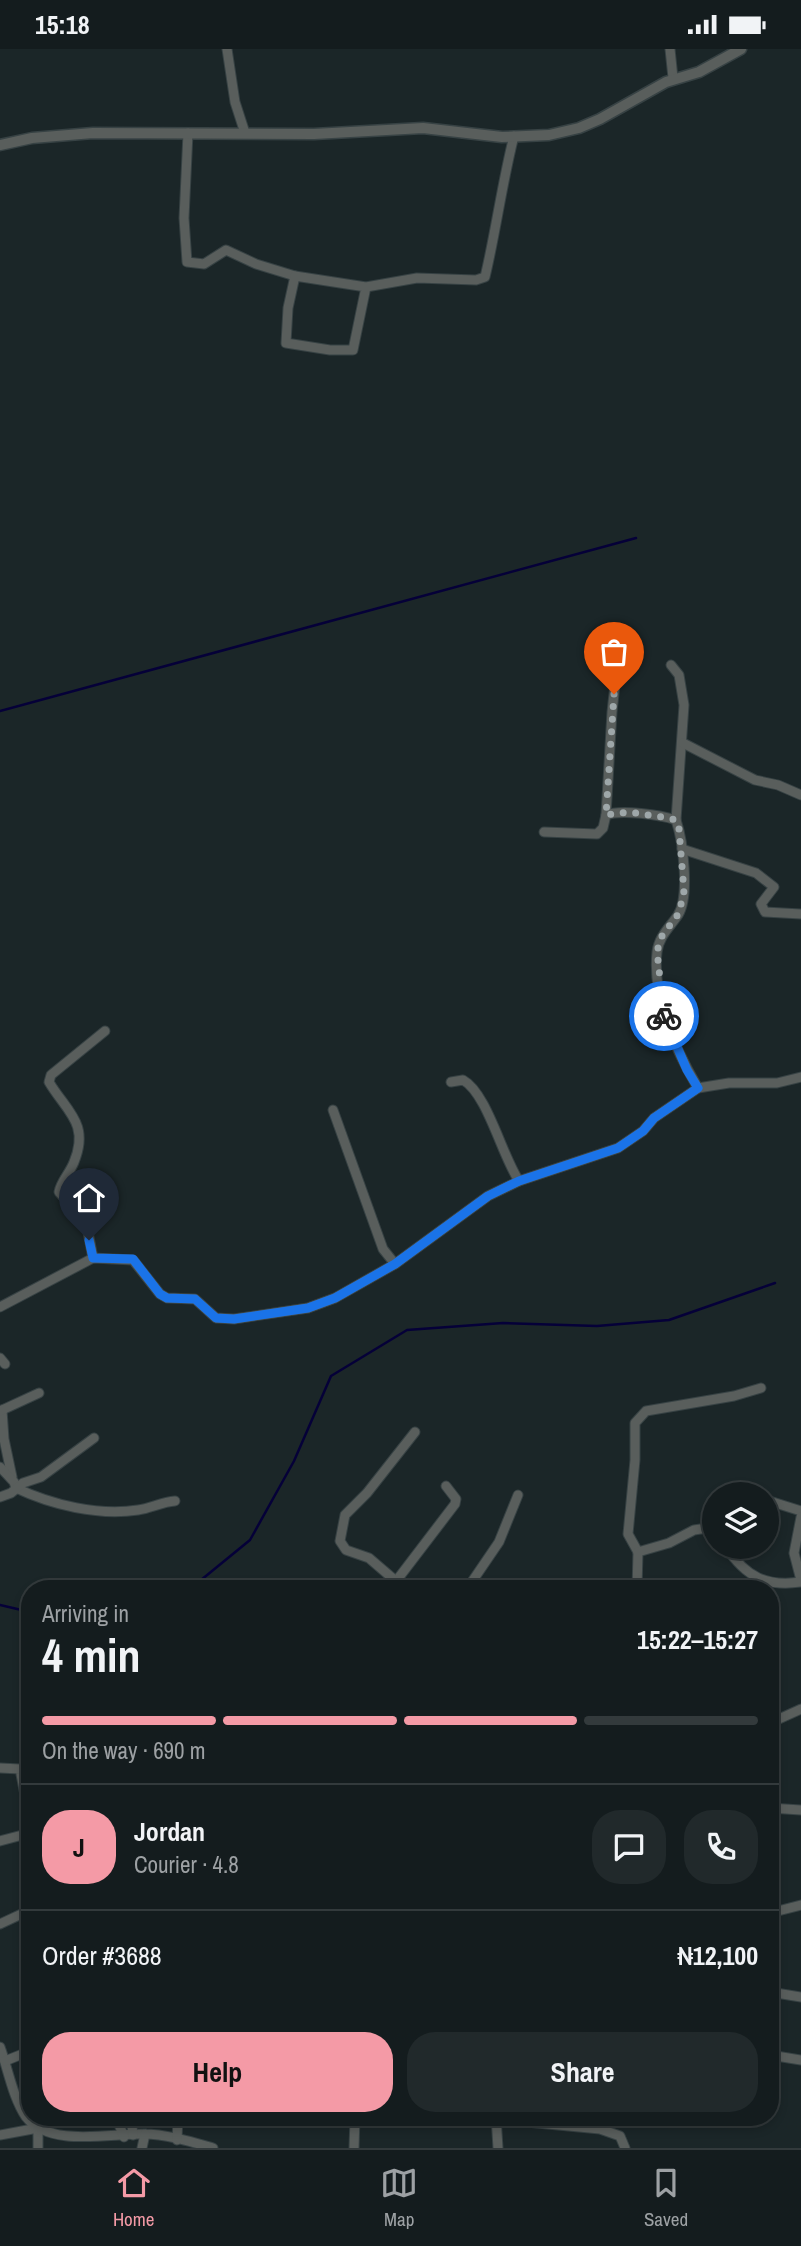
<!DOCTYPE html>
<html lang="en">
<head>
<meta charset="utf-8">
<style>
	:root { --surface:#141c1e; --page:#21292b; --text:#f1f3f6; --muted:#9da1a4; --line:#333a3c; --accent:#f49aa6 }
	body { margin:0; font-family:"Archivo Narrow",sans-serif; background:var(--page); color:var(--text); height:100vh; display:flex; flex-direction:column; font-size:26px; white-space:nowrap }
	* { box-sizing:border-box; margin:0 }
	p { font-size:23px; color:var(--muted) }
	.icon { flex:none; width:38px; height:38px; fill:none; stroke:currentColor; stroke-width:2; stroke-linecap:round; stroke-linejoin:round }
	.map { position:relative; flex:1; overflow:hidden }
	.side { position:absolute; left:21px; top:1531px; width:758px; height:546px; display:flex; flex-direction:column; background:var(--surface); border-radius:28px; box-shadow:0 4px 10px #0003,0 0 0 2px var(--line) }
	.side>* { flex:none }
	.fabs { position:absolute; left:702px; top:1433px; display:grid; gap:14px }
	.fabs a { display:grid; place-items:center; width:77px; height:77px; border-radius:50%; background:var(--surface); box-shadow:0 4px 10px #0003,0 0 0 2px var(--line); font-size:35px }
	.pin { position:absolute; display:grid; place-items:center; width:60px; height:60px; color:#fff; margin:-72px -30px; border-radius:50% 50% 50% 0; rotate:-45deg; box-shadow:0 0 7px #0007 }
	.pin .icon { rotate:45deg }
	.courier { position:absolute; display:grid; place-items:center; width:70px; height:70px; margin:-35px; border:5px solid #1a73e8; border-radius:50%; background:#fff; color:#222; box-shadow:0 2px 9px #0007 }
	.overview em { font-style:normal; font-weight:700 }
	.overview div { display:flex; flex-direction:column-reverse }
	.overview { display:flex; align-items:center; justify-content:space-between; height:119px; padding:0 21px }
	h1 { font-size:46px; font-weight:700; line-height:52px }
	.bar { display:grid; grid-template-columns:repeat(4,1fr); gap:10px 7px; align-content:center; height:84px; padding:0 21px }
	.bar i { height:9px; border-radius:5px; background:var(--line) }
	.bar .selected { background:var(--accent) }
	.bar p { grid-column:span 4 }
	.line { display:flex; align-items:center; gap:18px; padding:0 21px; border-top:2px solid var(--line) }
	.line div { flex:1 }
	.round { display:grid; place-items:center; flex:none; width:74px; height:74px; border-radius:28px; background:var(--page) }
	.cta { display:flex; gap:14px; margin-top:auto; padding:14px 21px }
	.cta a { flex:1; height:80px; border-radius:28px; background:var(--accent); color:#111; font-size:28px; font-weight:700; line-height:80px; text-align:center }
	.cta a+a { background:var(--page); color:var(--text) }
	.status { display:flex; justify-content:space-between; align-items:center; height:49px; padding:0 35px; background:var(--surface); direction:ltr }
	.status svg { height:19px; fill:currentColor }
	.dock { display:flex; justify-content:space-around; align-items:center; height:98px; border-top:2px solid var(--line); background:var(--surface); font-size:19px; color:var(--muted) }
	.dock a { display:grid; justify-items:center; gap:4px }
	.dock .selected { color:var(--accent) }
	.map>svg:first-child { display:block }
</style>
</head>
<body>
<div class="status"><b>15:18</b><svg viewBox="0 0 49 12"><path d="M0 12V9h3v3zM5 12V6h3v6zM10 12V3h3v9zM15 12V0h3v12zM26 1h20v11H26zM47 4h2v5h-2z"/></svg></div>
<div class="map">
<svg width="801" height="2099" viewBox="0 0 801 2099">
	<rect width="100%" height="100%" fill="#1b2628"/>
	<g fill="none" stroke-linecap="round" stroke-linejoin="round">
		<g stroke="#050038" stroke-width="2.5">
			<polyline points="0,662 636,489"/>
			<polyline points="190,1540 250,1491 294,1412 331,1327 407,1281 503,1274 597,1277 669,1271 775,1234"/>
			<polyline points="0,1556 30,1563"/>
		</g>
		<defs>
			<g id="minor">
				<polyline points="227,0 235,53 245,84"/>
				<polyline points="670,0 673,29"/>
				<polyline points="188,84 184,169 187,213 204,215 226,201 256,215 295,227"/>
				<path d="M366,238L353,301H330L286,294L288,259L295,227L366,238L417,229L476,231L485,228C496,182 502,134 514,87"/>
				<polyline points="671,616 679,626 684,656 676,771"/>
				<polyline points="683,694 755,731 778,736 801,746"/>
				<polyline points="606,766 612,663 618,608"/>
				<path d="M544,783L597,785L603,779L606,766C621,760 661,766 676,771C683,792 690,847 678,866C670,878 659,887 657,903C652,950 675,1000 698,1039"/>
				<polyline points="682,800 756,824 774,838 761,855 765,863 801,865"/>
				<path d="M451,1033L463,1031C487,1044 502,1107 519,1132"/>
				<polyline points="333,1061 383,1200 395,1215"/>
				<path d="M93,1209L86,1173L59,1143C61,1132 70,1124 74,1113C90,1074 66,1062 49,1033L51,1026L105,982"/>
				<polyline points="0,1258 93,1209 133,1211 160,1245 167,1249 195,1250 216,1269 234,1270 308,1259 335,1249 395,1215 488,1147 519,1132 618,1099 643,1082 654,1069 698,1039 729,1034 777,1034 801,1028"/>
				<polyline points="0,1309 5,1315"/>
				<polyline points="2,1361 4,1390 12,1428"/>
				<polyline points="0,1362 39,1344"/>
				<path d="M0,1418L14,1433L16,1439C52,1456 98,1467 138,1461C151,1459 162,1453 175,1452"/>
				<polyline points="734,1446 748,1446"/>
				<polyline points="0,1448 11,1444 23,1434 41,1428 94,1389"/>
				<polyline points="766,1451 801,1462"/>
				<polyline points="801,1468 794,1504 801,1531"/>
				<path d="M726,1498C746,1528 766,1538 801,1533"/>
				<polyline points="638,1503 628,1485 635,1411 635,1374 646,1362 734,1347 761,1339"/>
				<polyline points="397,1531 455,1455 456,1450 446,1437"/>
				<polyline points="405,1540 369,1509 346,1501 340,1492 345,1466 367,1444 415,1383"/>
				<polyline points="467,1540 499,1493 518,1446"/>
				<polyline points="637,1540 638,1503 669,1494 694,1481 714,1478"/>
				<polyline points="770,1674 801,1660"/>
				<polyline points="0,1719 20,1720 30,1772"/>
				<polyline points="770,1759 801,1761"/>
				<polyline points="0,1792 30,1784"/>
				<polyline points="26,1830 30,1852"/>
				<polyline points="770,1864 801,1856"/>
				<polyline points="0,1875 30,1861"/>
				<polyline points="770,1943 801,1948"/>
				<path d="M0,1998C8,2020 13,2049 26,2068C50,2099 111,2084 144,2085C166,2085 192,2093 213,2099"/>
				<polyline points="770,2006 801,2011"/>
				<polyline points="5,2012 30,2002"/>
				<polyline points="116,2068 124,2088"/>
				<polyline points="131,2068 133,2086"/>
				<polyline points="496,2068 498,2099"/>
				<polyline points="496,2070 600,2080 620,2087 625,2099"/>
				<polyline points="0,2086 38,2079 38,2099"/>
				<polyline points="177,2091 178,2068"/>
				<polyline points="142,2099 145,2085"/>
				<polyline points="354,2099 355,2068"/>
			</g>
			<polyline id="tertiary" points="0,96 32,89 93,84 314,85 423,79 502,88 549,86 579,79 600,70 666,33 699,23 741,0"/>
		</defs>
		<use href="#minor" stroke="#374244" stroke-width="11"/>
		<use href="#tertiary" stroke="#374244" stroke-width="13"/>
		<use href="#minor" stroke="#595e5c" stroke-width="9"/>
		<use href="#tertiary" stroke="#595e5c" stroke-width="10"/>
	</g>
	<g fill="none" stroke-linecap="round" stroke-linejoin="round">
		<polyline stroke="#9ea7a9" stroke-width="7" stroke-dasharray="0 12.6" points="614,645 606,766 628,763 669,769 676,771 679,780 684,842 679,864 662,887 657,902 664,967"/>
		<polyline stroke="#1a73e8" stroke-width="9" points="89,1191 93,1209 133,1210 160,1245 167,1249 195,1250 216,1269 234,1270 308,1259 335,1249 395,1215 488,1147 519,1132 618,1099 643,1082 654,1069 698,1039 687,1021 664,967"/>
	</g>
</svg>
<div class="fabs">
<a><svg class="icon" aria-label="layers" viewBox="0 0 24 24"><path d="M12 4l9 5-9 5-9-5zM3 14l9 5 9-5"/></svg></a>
</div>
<div class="pin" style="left:614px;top:645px;background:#ea580c"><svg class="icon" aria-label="bag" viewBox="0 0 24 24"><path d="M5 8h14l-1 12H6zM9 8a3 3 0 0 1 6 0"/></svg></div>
<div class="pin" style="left:89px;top:1191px;background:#1f2937"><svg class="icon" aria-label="home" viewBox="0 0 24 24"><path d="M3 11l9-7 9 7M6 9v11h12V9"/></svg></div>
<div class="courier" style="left:664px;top:967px"><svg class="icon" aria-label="bike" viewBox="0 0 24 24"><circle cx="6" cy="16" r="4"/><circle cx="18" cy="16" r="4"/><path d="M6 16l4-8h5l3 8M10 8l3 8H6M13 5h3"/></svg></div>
<section class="side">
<div class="overview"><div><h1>4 min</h1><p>Arriving in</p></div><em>15:22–15:27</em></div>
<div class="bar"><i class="selected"></i><i class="selected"></i><i class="selected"></i><i></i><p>On the way · 690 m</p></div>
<div class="line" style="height:126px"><b class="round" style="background:var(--accent);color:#111">J</b><div><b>Jordan</b><p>Courier · 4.8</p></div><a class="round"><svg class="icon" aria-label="chat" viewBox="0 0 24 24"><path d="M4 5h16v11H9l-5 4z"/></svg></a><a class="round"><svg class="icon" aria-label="phone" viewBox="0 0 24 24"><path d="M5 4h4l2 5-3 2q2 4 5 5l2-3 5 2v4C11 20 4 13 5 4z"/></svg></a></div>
<div class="line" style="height:91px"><div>Order #3688</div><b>₦12,100</b></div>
<div class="cta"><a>Help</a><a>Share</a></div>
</section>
</div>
<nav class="dock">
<a class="selected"><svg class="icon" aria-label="home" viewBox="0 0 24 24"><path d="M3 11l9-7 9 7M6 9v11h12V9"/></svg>Home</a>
<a><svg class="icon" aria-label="map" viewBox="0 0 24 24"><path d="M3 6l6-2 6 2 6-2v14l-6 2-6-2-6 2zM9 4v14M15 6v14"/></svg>Map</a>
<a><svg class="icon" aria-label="saved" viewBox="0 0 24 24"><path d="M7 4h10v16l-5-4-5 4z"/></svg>Saved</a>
</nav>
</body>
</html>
